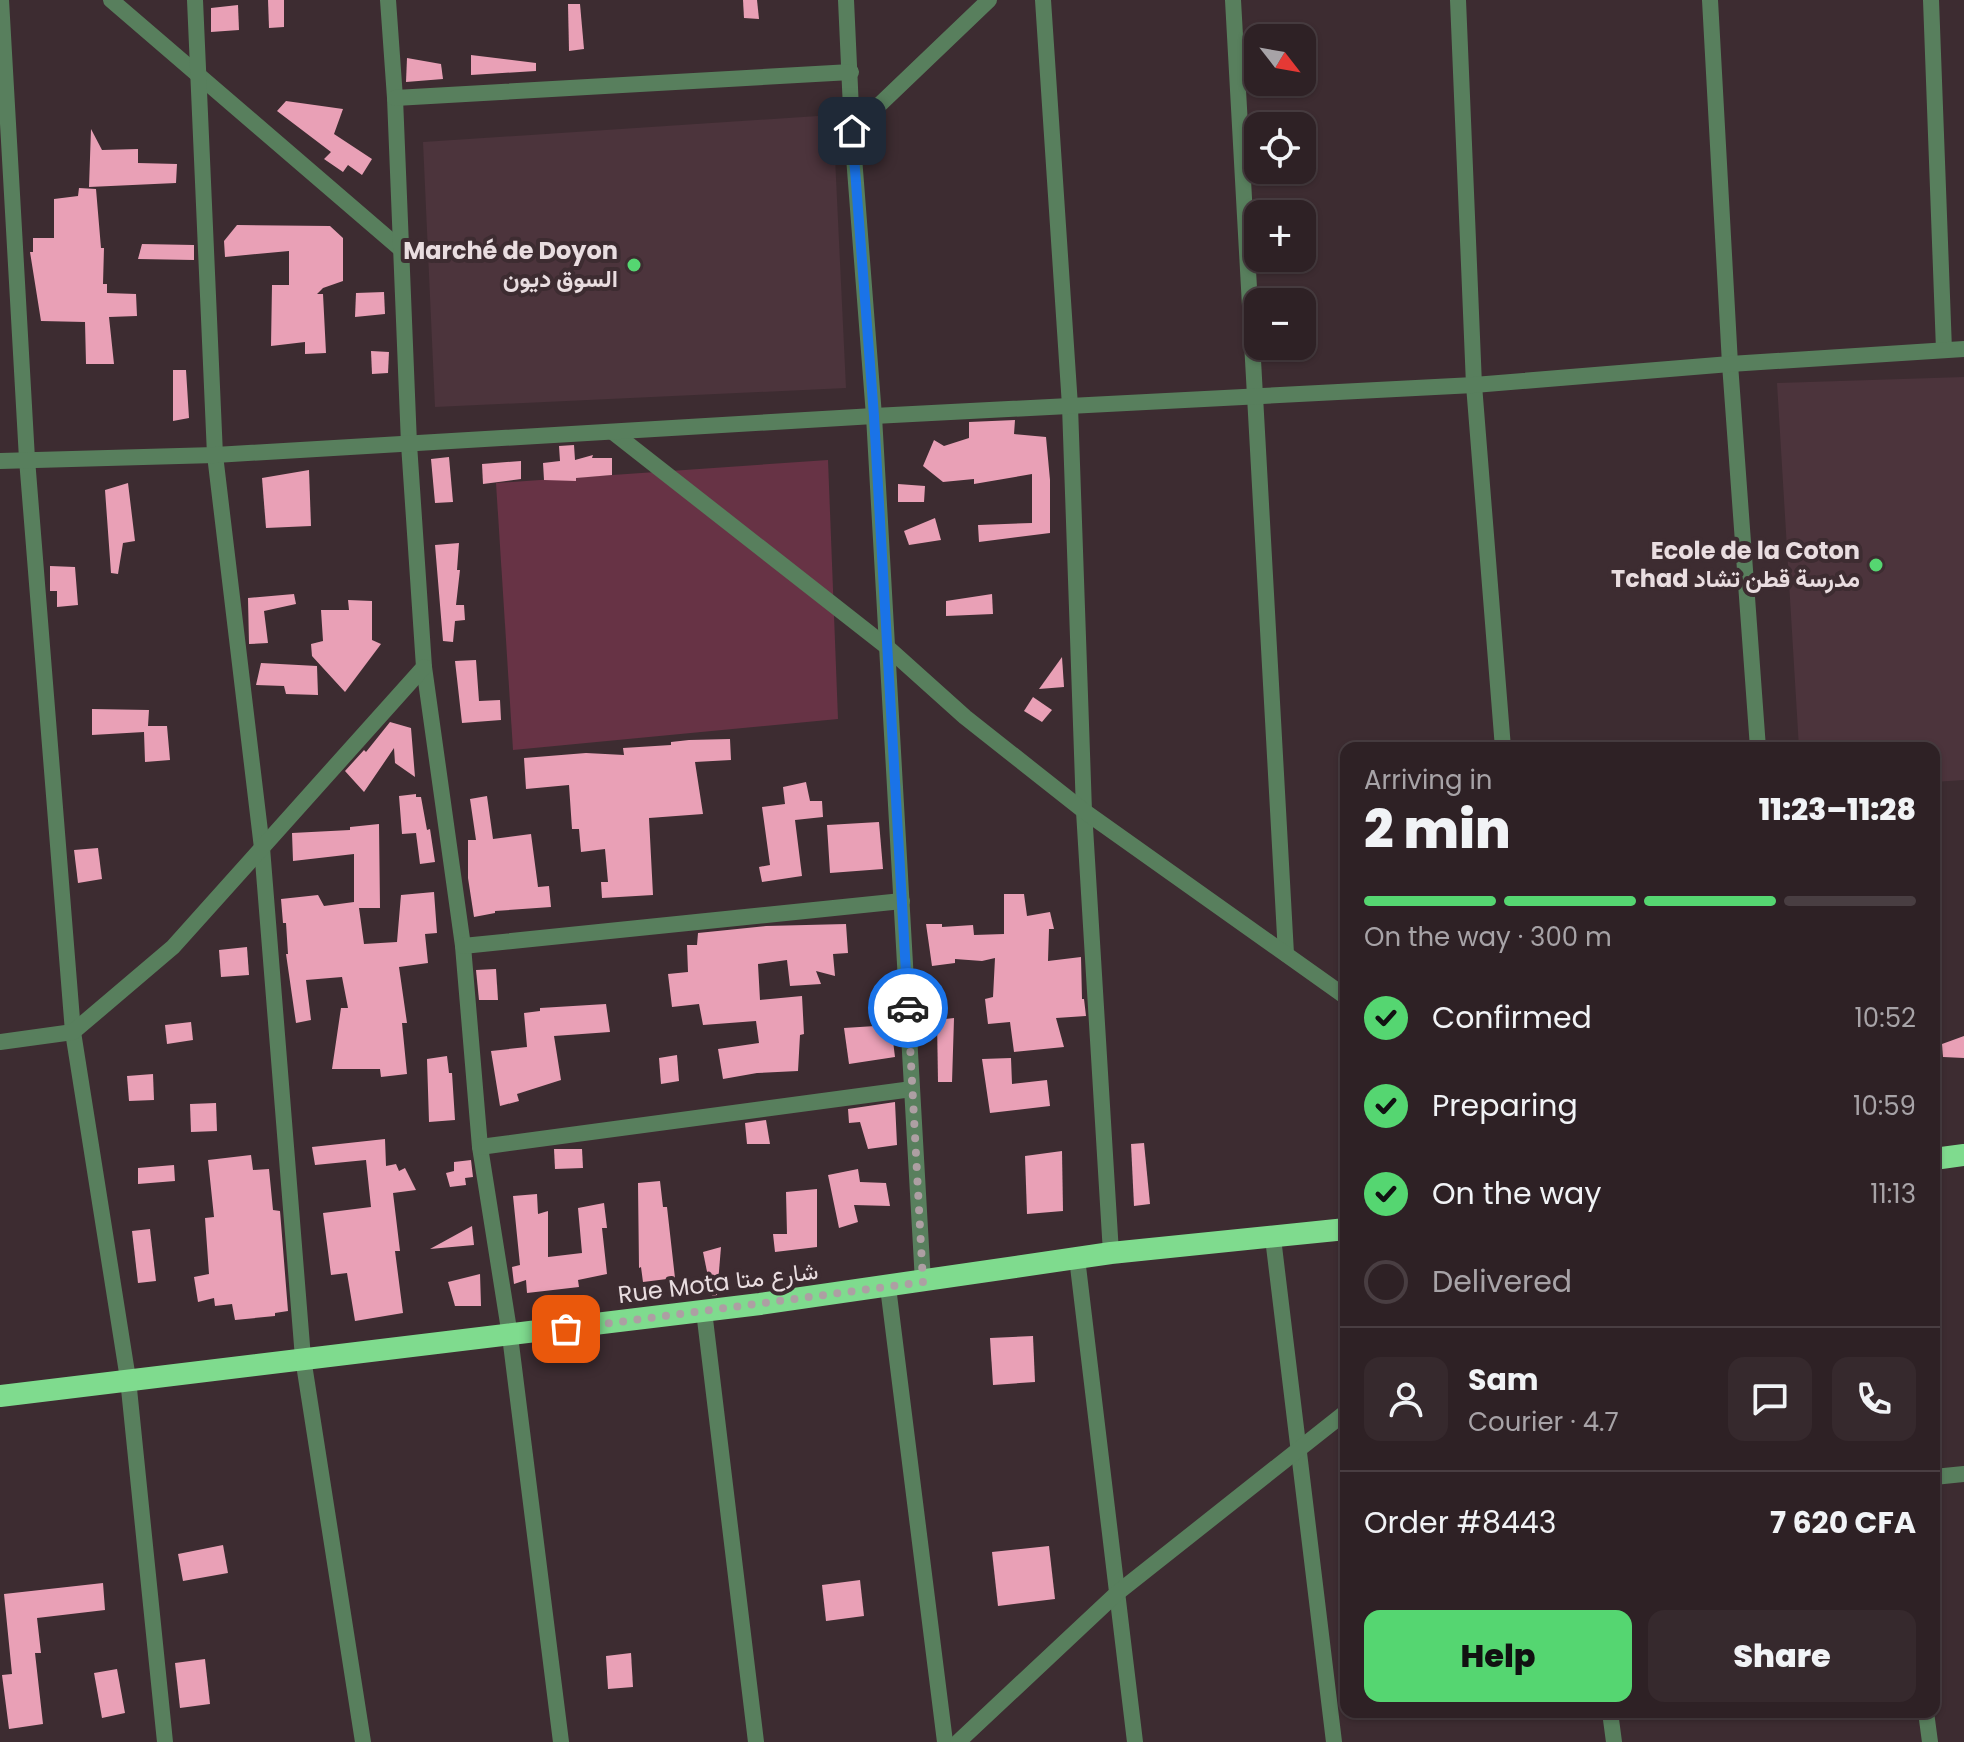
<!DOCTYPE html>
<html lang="en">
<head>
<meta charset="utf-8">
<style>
	:root { --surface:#2e2125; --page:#36292d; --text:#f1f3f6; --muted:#a7a3a7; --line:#493e42; --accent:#55d671 }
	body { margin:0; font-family:Poppins,Vazirmatn,sans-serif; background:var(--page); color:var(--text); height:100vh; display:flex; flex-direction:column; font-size:30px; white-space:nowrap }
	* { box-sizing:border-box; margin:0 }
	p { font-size:26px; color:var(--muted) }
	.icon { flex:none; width:44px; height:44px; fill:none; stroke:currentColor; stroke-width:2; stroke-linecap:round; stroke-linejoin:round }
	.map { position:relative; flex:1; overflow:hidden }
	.sheet { position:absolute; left:1340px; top:742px; width:600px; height:976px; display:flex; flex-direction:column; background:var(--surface); border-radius:16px; box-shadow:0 2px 6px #0004,0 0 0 2px var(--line) }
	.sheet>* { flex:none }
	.needle { width:52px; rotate:121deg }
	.tools { position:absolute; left:1244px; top:24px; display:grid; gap:16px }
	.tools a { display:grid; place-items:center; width:72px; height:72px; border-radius:16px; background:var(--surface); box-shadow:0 2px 6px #0004,0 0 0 2px var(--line); font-size:40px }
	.pin { position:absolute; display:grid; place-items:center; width:68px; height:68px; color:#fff; margin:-34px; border-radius:16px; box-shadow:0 4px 12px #0006 }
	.courier { position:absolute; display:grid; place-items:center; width:80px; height:80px; margin:-40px; border:6px solid #1a73e8; border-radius:50%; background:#fff; color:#222; box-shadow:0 2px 10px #0007 }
	.summary em { font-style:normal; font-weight:800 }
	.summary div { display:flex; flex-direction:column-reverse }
	.summary { display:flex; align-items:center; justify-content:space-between; height:136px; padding:0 24px }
	h1 { font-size:52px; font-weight:800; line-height:60px }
	.bar { display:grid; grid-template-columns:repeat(4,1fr); gap:12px 8px; align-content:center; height:96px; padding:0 24px }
	.bar i { height:10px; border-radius:6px; background:var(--line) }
	.bar .selected { background:var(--accent) }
	.bar p { grid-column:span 4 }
	.line { display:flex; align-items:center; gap:20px; padding:0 24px; border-top:2px solid var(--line) }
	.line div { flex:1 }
	.round { display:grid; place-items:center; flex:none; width:84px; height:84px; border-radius:16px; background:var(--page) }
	ol { padding:0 24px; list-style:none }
	li { display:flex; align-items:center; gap:24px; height:88px }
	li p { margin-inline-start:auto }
	li .icon { padding:8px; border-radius:50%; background:var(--accent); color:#111; stroke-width:4 }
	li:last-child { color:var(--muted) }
	li i { width:44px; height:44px; border:4px solid var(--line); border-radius:50% }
	.primary-button { display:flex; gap:16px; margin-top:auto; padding:16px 24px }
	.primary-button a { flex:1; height:92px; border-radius:16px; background:var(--accent); color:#111; font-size:32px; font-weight:800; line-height:92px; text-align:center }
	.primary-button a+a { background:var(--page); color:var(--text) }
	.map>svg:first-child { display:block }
</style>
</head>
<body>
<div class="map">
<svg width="1964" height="1742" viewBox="0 0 1964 1742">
	<rect width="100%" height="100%" fill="#3d2c31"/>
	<g fill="#4c343c">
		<polygon points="833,115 846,388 435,407 423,142"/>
		<polygon points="1964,377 1964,780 1934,782 1934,748 1799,748 1777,383"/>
	</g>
	<polygon fill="#673345" points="828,460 838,719 513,750 496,483"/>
	<g fill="#e9a0b6">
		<polygon points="268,0 284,0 284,27 269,28"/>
		<polygon points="743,0 757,0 759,19 744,18"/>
		<polygon points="568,4 580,4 584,49 569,51"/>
		<polygon points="238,5 239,30 211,32 211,8"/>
		<polygon points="471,55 536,63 536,71 471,75"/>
		<polygon points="407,58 441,64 443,79 406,82"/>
		<polygon points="286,101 343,109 334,134 372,159 362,175 348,165 343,172 324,159 331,152 277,111"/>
		<polygon points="91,129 102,150 138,149 138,163 177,164 176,183 89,187"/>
		<polygon points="79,188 96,189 101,248 104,248 103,284 107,284 107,293 136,294 137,316 109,317 114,364 86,364 85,322 41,321 30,252 33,252 33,238 54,238 54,199 78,196"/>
		<polygon points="237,225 330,226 343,238 343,281 323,288 317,294 323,294 326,353 305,354 305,342 271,346 272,285 289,285 289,251 225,257 224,241"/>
		<polygon points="142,244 194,245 194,260 138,259"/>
		<polygon points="384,292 385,314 355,317 356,293"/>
		<polygon points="371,351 389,352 388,373 372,374"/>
		<polygon points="173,370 186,370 189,418 173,421"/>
		<polygon points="1015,420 1014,434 1046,437 1050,480 1050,533 979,542 978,525 1032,523 1032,474 974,484 974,479 943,482 923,466 934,440 944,446 969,438 969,422"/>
		<polygon points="574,445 575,460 593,455 592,458 612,458 612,475 576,478 576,481 544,480 543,463 560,461 559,446"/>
		<polygon points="449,457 453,502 435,503 431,459"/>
		<polygon points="521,461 521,479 483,484 482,464"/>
		<polygon points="309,470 311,526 266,528 262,478"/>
		<polygon points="128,483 135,541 123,543 118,574 111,573 105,490"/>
		<polygon points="898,484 925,486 924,502 898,502"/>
		<polygon points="935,518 941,540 909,545 904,531"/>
		<polygon points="459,543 457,570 460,570 456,605 464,605 465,620 455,621 453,642 443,641 435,545"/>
		<polygon points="50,566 75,567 78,605 57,607 57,591 50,591"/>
		<polygon points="294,594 296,604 264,611 268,643 249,644 248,598"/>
		<polygon points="992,594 993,614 946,616 946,601"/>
		<polygon points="348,600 372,601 372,640 381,644 345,692 312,656 311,644 323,641 321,610 349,610"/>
		<polygon points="1062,657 1064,687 1039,689"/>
		<polygon points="476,660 479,701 500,700 501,720 462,723 455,661"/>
		<polygon points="261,663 317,666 318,695 286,694 284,686 256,685"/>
		<polygon points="1033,697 1052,710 1042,722 1024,711"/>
		<polygon points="92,709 149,710 148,726 167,726 170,760 145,762 144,732 92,735"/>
		<polygon points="390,722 411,728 415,777 395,763 394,748 364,792 345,771 364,750 366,752"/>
		<polygon points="730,739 731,760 695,762 703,814 649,818 653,895 602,898 601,882 608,882 605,849 581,852 579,829 572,829 569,785 526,789 524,758 586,753 624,755 623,748 671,745 671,742 689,740"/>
		<polygon points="806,782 810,801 822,801 823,817 795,820 802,876 762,882 759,867 770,865 762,807 785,804 783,787"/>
		<polygon points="416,794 416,797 421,797 427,830 430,829 435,862 420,864 416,833 402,834 399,796"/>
		<polygon points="487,796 493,839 531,834 538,887 549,886 551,907 495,911 495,913 474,917 468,878 468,840 476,840 470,799"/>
		<polygon points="879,822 883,869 830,873 827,825"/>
		<polygon points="379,824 380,908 359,908 364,944 397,942 401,895 434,892 437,933 425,934 428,963 399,967 407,1023 402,1023 407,1074 381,1077 380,1069 332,1069 341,1008 348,1008 342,977 306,980 311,1020 296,1023 286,954 288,954 286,923 283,923 281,899 318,895 324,906 354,902 354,854 293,861 292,833 350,830 350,827"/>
		<polygon points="98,848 102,879 78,883 74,850"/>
		<polygon points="1004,894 1024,894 1027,916 1050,912 1054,929 1049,929 1048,961 1081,957 1082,999 1084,999 1086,1016 1056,1018 1064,1047 1014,1052 1010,1022 988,1024 985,999 993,997 995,958 982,961 955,959 955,963 932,966 926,924 942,924 942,927 973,925 974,935 1004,934"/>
		<polygon points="846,924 848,953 833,954 835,976 816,971 821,984 790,986 787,960 758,964 760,1000 802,996 804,1034 800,1035 798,1071 757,1073 723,1079 718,1049 759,1043 756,1021 703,1025 699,1004 672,1007 668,974 688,972 687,945 697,945 698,933 766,926"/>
		<polygon points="247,947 249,975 221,977 219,950"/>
		<polygon points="496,969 498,1000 479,1000 476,970"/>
		<polygon points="606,1004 610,1032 554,1036 561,1080 517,1094 519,1101 500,1106 491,1051 527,1047 524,1013 540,1011 540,1008"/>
		<polygon points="954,1018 952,1082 938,1082 937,1020"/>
		<polygon points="191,1022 193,1040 167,1044 165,1025"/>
		<polygon points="891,1025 895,1057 849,1064 844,1028"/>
		<polygon points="1964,1036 1964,1058 1943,1057 1942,1044"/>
		<polygon points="677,1055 679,1081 661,1084 659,1058"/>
		<polygon points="447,1056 449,1073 452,1073 455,1120 429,1122 427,1059"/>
		<polygon points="1011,1058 1012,1084 1047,1080 1050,1106 990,1113 982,1059"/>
		<polygon points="153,1074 154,1100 129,1101 127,1076"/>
		<polygon points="895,1102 897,1145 868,1149 860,1122 849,1123 848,1109"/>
		<polygon points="216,1103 217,1131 191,1132 190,1104"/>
		<polygon points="766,1120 770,1144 747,1144 745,1123"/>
		<polygon points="385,1139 386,1166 396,1164 399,1171 405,1168 416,1190 393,1193 400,1251 395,1251 403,1313 355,1321 347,1273 331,1275 323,1213 371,1207 366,1160 315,1165 312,1147"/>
		<polygon points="1144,1143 1150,1204 1134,1206 1131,1144"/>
		<polygon points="554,1149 582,1149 583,1168 555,1169"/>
		<polygon points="1062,1151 1063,1211 1027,1214 1025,1156"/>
		<polygon points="251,1155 253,1170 269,1169 273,1210 280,1211 288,1311 275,1313 275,1316 235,1320 232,1304 215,1306 214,1298 198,1302 194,1277 209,1274 205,1218 214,1217 208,1160"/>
		<polygon points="471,1160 473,1177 465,1178 466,1185 450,1187 446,1173 454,1171 454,1162"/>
		<polygon points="174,1165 175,1181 138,1184 138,1168"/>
		<polygon points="858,1169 860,1182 886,1183 890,1206 854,1205 858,1222 839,1228 828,1175"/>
		<polygon points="660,1181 663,1207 667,1207 675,1278 643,1282 641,1267 639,1268 638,1183"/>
		<polygon points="817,1189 817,1247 775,1252 773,1234 787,1234 786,1192"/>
		<polygon points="537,1194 538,1214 548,1211 548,1257 582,1253 578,1208 604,1203 607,1228 602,1228 607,1274 578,1280 579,1287 527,1293 526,1280 514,1284 512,1267 520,1265 513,1196"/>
		<polygon points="472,1226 474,1245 430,1249"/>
		<polygon points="150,1229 156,1281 138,1283 132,1231"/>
		<polygon points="721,1247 717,1295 712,1296 703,1252"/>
		<polygon points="480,1274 481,1306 455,1306 448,1282"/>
		<polygon points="1033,1336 1035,1382 993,1385 990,1338"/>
		<polygon points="223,1545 228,1573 183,1581 178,1554"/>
		<polygon points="1049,1546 1055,1599 998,1606 992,1552"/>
		<polygon points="860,1580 864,1616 826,1621 822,1585"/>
		<polygon points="103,1583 105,1610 37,1618 41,1653 35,1653 43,1724 9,1729 2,1675 12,1674 4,1594"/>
		<polygon points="631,1653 633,1687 608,1689 606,1656"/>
		<polygon points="205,1659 210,1704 180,1708 175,1663"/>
		<polygon points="117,1669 125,1713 102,1718 94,1673"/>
	</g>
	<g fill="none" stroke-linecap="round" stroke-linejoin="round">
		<g stroke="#587f5d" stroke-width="16">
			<polyline points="1,0 27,459 73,1032 128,1379 165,1742"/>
			<polyline points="111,0 403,251"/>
			<polyline points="195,0 215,455 262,848 303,1358 363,1742"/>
			<polyline points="388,0 395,98 409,444 424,667 463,946 480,1147 510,1336 561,1742"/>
			<polyline points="846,0 852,131 874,416 923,1282"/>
			<polyline points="1043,0 1070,406 1084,811 1111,1253"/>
			<polyline points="1233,0 1286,954"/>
			<polyline points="1458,0 1474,385 1503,748"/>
			<polyline points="1710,0 1730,364 1758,748"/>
			<polyline points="1931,0 1944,350"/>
			<polyline points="395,98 851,72"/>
			<polyline points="852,131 989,0"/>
			<polyline points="614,433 887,647 965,717 1084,811 1346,997"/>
			<polyline points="463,946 902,901"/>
			<polyline points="0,1042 73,1032 173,947 424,667"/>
			<polyline points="480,1147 912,1089"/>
			<polyline points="1273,1238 1334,1742"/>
			<polyline points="1077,1258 1135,1742"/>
			<polyline points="888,1287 945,1742"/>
			<polyline points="704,1311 756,1742"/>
			<polyline points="1934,1477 1964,1474"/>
			<polyline points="1610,1712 1614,1742"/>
			<polyline points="1926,1712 1930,1742"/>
			<polyline points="958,1742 1116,1594 1346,1412"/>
		</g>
		<polyline stroke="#587f5d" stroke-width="16" points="0,461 215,455 874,416 1474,385 1730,364 1964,349"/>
		<g stroke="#7fdb8e" stroke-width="22">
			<polyline points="1934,1159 1964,1155"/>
			<polyline points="0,1396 760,1304 1111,1253 1346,1229"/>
		</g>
	</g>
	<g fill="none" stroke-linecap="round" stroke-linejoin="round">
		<polyline stroke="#ad9fa3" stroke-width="8" stroke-dasharray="0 14.4" points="566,1329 923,1282 908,1008"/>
		<polyline stroke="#1a73e8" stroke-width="10" points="852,131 874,416 908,1008"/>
	</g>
	<g fill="#55d671" stroke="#3d2c31" stroke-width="3">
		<circle cx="634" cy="265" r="8"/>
		<circle cx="1876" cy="565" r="8"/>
	</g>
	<g text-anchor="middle" stroke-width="8" stroke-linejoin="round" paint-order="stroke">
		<g font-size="24" font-weight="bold" fill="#e9dde0" stroke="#3d2c31" text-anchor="end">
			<text x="618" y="259">Marché de Doyon<tspan x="618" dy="28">السوق ديون</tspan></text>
			<text x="1860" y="559">Ecole de la Coton<tspan x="1860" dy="28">Tchad مدرسة قطن تشاد</tspan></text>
		</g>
		<g font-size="24" fill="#e9dde0" stroke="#3d2c31">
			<text transform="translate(718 1283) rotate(-7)" y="8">Rue Mota شارع متا</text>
		</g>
	</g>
</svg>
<div class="tools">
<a><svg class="needle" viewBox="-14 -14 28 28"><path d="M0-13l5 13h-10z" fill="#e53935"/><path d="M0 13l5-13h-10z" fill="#a7a3a7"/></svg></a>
<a><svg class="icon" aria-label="locate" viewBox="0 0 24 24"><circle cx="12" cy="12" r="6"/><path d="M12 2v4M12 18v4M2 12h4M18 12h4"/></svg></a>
<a>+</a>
<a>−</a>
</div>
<div class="pin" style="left:566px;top:1329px;background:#ea580c"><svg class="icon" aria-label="bag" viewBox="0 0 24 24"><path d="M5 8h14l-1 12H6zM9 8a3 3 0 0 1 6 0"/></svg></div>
<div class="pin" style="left:852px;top:131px;background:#1f2937"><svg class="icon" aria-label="home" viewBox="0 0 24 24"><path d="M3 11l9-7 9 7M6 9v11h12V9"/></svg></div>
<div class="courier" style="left:908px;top:1008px"><svg class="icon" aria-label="car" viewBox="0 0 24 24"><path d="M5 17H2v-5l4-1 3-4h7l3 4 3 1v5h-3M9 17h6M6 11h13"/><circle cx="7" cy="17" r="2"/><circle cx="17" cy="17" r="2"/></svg></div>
<section class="sheet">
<div class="summary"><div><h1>2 min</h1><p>Arriving in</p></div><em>11:23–11:28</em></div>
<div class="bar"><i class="selected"></i><i class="selected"></i><i class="selected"></i><i></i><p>On the way · 300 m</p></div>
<ol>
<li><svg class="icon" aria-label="check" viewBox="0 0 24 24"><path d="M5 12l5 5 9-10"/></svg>Confirmed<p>10:52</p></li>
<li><svg class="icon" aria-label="check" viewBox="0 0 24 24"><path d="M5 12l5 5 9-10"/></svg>Preparing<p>10:59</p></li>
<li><svg class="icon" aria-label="check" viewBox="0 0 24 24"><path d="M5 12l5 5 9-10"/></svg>On the way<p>11:13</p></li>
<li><i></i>Delivered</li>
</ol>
<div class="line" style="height:144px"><a class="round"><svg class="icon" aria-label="person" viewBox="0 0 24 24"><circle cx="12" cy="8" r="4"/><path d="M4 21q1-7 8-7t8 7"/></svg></a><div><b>Sam</b><p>Courier · 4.7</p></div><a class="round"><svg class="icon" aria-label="chat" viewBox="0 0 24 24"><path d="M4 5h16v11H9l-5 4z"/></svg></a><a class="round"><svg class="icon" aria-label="phone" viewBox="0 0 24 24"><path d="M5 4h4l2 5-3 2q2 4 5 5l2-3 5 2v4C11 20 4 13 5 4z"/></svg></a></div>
<div class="line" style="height:104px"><div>Order #8443</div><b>7 620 CFA</b></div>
<div class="primary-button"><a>Help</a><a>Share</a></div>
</section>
</div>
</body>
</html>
